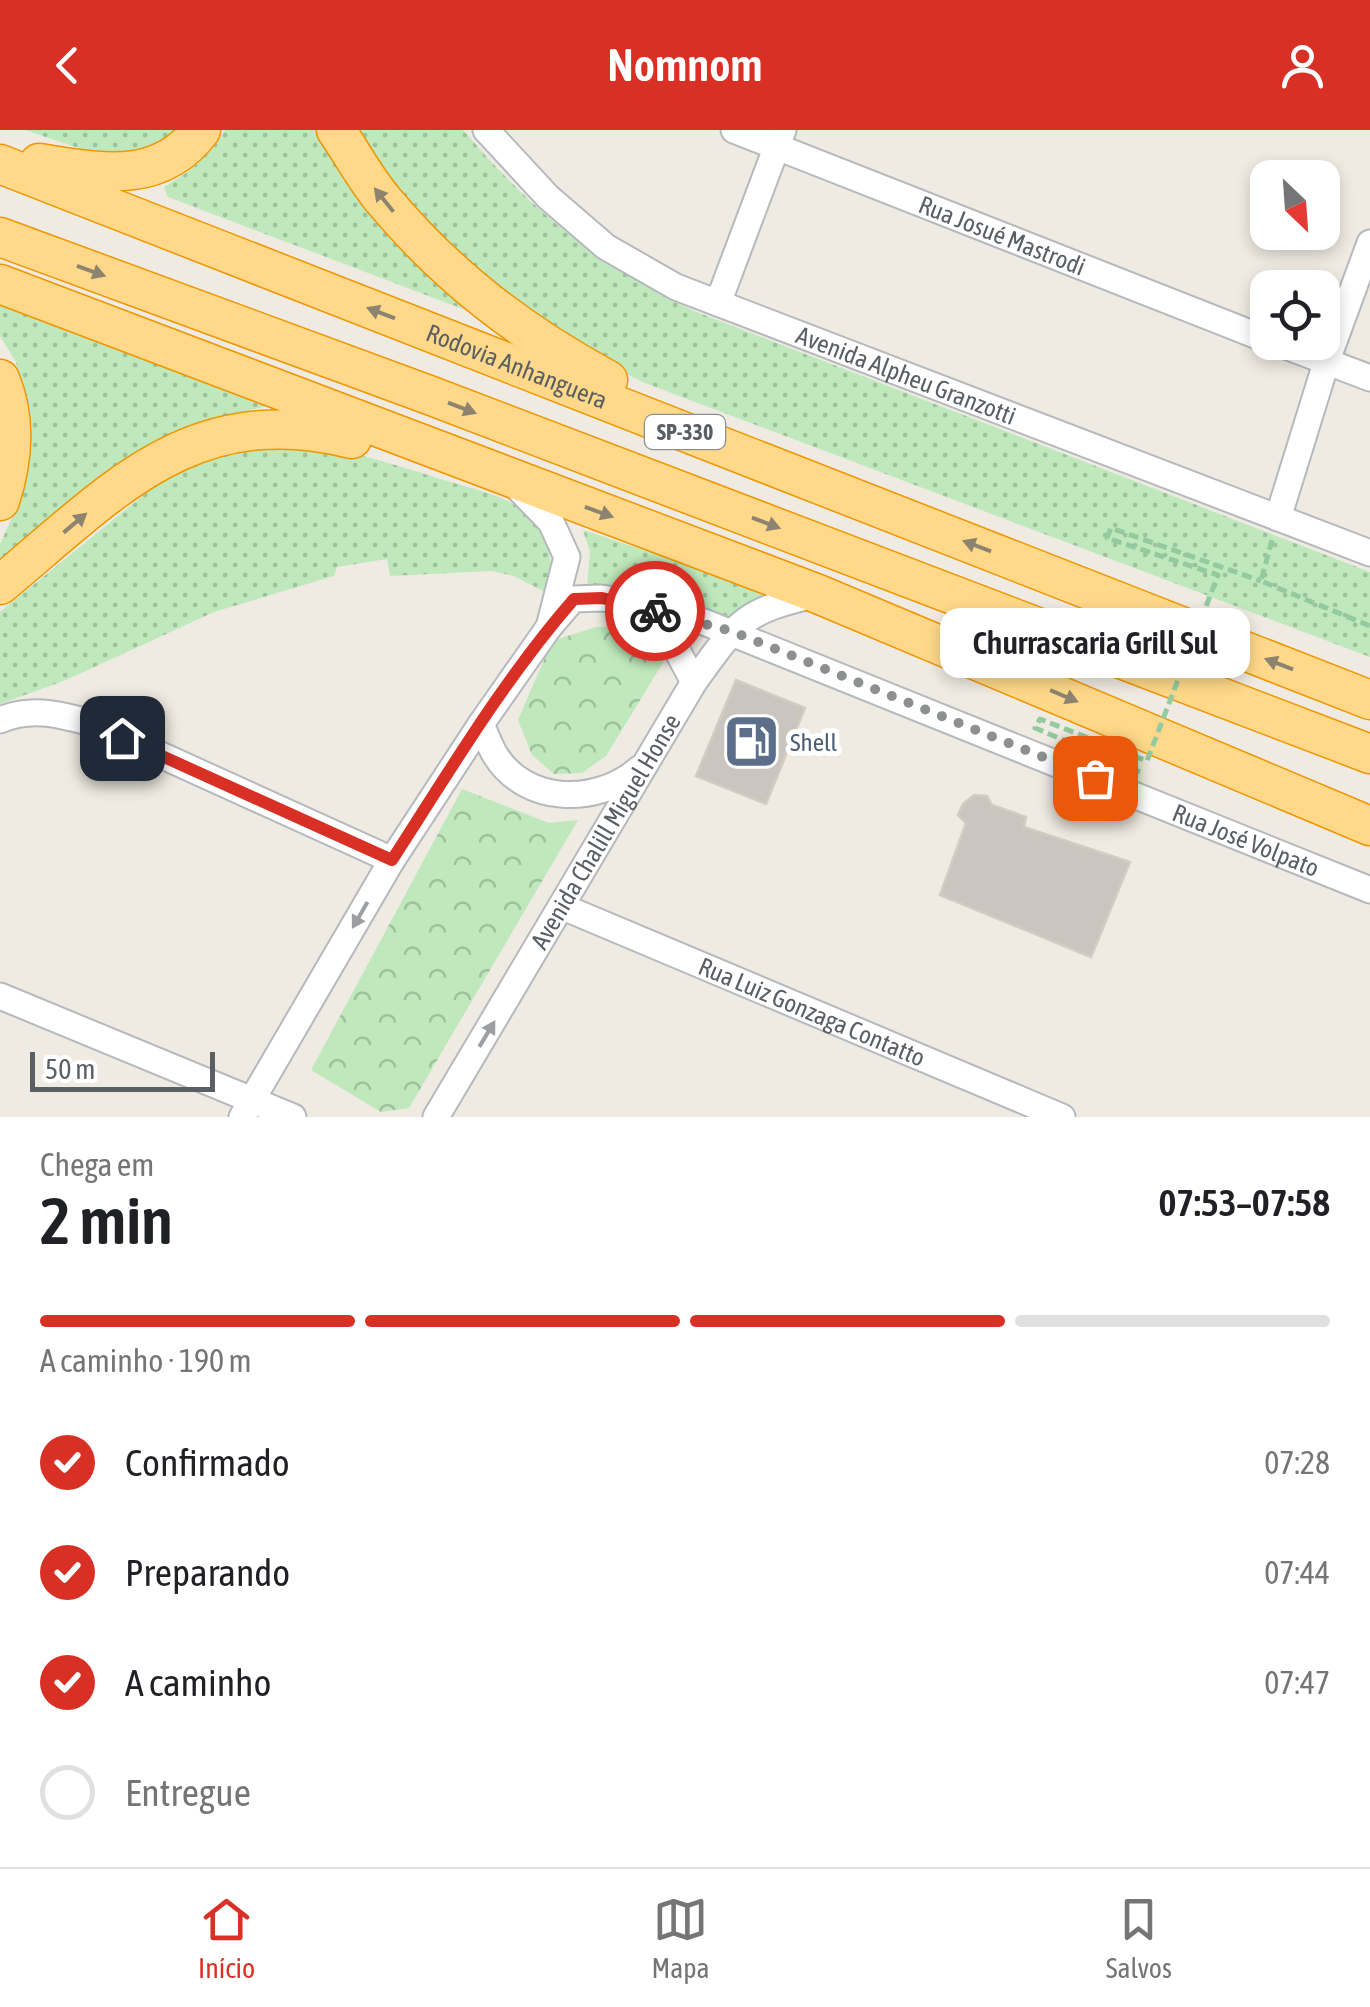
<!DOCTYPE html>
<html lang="pt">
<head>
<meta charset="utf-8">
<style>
	:root { --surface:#fff; --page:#f6f6f6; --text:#202124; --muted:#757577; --line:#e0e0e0; --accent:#d93025 }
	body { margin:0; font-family:"Asap Condensed",sans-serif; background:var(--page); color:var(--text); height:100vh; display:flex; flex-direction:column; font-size:38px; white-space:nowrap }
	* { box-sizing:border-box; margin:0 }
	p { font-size:32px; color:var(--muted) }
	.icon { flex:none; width:55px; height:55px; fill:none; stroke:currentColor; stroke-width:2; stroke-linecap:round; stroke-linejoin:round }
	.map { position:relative; height:987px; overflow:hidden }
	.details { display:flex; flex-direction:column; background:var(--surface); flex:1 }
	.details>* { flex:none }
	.needle { width:65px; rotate:155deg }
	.buttons { position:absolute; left:1250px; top:30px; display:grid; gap:20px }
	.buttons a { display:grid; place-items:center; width:90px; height:90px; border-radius:20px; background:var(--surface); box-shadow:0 5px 15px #0003; font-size:50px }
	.scale { position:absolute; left:30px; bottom:25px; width:185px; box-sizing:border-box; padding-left:10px; border:5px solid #5a5f64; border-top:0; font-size:28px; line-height:35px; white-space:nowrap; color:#5a5f64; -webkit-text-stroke:8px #fff; paint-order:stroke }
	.pin { position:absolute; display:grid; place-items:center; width:85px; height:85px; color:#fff; margin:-42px; border-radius:20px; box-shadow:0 5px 15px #0006 }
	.courier { position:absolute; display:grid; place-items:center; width:100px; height:100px; margin:-50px; border:8px solid #d93025; border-radius:50%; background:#fff; color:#222; box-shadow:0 2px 12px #0007 }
	.bubble { position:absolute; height:70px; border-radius:20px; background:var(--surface); box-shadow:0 5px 15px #0003; font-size:32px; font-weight:600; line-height:70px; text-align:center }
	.summary em { font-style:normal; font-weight:600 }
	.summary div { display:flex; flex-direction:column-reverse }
	.summary { display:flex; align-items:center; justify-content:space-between; height:170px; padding:0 40px }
	h1 { font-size:65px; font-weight:600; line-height:75px }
	.bar { display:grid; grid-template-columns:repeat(4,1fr); gap:15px 10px; align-content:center; height:120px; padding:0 40px }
	.bar i { height:12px; border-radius:8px; background:var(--line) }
	.bar .selected { background:var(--accent) }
	.bar p { grid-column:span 4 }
	ol { padding:0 40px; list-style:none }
	li { display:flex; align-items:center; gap:30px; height:110px }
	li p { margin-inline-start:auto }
	li .icon { padding:10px; border-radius:50%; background:var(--accent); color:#fff; stroke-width:4 }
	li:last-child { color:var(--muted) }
	li i { width:55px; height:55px; border:5px solid var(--line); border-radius:50% }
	header { display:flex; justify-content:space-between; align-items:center; height:130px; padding:0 40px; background:var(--accent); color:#fff; font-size:45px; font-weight:600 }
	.menu { display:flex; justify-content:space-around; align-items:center; height:140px; border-top:2px solid var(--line); background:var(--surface); font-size:28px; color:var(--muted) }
	.menu a { display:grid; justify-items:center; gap:5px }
	.menu .selected { color:var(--accent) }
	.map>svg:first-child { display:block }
</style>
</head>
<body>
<header><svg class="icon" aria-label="back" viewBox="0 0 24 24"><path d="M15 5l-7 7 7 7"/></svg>Nomnom<svg class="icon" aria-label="person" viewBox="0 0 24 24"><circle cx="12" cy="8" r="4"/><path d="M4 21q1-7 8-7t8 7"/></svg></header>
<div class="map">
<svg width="1370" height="987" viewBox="0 0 1370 987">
	<defs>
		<pattern id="grass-dots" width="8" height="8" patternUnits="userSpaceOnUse" patternTransform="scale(2.5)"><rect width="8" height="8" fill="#bfe9bc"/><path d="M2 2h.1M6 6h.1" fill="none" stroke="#9ec09c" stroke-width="1.8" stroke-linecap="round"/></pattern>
		<pattern id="park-crowns" width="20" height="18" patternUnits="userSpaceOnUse" patternTransform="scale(2.5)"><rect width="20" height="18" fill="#bfe9bc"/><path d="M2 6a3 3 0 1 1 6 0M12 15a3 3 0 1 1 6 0" fill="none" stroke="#9ec09c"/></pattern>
	</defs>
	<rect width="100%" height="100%" fill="#efebe2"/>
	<g fill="url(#grass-dots)">
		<polygon points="25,0 192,0 166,22 111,29"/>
		<path d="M225,0H321L476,184L168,67L164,57C191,41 209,27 225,0Z"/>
		<path d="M347,0H463C533,82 597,134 694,181L1370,442V527L645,253L598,231L472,149Z"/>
		<polygon points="0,172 276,274 221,287 181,305 0,442 0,414 22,366 29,335 31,299 16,232 0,206"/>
		<path d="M310,313C356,323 400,336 444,350C470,358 500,364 523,380C549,399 556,434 547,463L514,446L492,441L390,446L387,429L337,437L334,446L214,482L66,550L0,574V482L146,363L177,343L204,330L237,321Z"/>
		<path d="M583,400L768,461L723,491C680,474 635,450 587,456L590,422Z"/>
	</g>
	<g fill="url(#park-crowns)">
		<polygon points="628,496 658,507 667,526 606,626 582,643 554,644 532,625 518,590 552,511 596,497"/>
		<polygon points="462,659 549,693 578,690 409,978 381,982 311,940"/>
	</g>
	<g fill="#cac5bf" stroke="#d4ccc0" stroke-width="2.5">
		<polygon points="736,550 805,578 766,674 696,646"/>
		<polygon points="974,665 987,666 992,675 1026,687 1024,697 1130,732 1091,827 940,765 966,693 958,685 963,674"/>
	</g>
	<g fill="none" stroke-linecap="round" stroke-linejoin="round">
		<defs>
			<g id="minor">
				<path id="s1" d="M486,0L548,67L606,117L676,157L1370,423"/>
				<path id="s2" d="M734,0L1268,210"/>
				<polyline points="718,173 783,0"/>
				<polyline points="1275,212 1370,248"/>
				<polyline points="1278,388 1326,233 1370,113"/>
				<polyline points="656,481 694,552"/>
				<path id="s3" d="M549,497L573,469L601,468L629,472L704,492L1370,760"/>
				<path d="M0,590C31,577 57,584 88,592L392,730"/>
				<path d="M481,594C485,603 489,614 494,623C525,676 598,675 639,639"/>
				<path id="s4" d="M563,777L1062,987"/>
				<polyline points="0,866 293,987"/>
				<polyline points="242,987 392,730 481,594 549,497 567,427 551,392 515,355"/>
				<path id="s5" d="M436,987L694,552C738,491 743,481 818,464"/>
			</g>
			<g id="highway">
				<path d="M336,0C352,23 366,50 384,71C449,148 520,202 608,250"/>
				<path d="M39,33C99,42 159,56 201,0"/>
				<path id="s6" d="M0,34L1370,570"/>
				<polyline points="0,107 429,265 1370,624"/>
				<polyline points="0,154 818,464 1370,696"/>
				<path d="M0,249C17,289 13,331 0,371"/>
				<path d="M0,455C113,361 192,269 352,309"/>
			</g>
		</defs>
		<use href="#minor" stroke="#b5b9be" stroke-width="29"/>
		<use href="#highway" stroke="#f19500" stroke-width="41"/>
		<polyline stroke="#94caa0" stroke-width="5" stroke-dasharray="10 5" stroke-linecap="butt" points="1272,410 1261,451 1370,496"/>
		<use href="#minor" stroke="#fff" stroke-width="25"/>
		<use href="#highway" stroke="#ffd989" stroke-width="38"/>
		<polyline stroke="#94caa0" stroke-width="5" stroke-dasharray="10 5" stroke-linecap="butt" points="1140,642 1035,598 1040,589 1147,631 1218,445 1107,408 1111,398 1261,451"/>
	</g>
	<defs><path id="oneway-solid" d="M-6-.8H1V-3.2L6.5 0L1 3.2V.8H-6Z" transform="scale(2.5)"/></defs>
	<g fill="#8c846f">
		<use href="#oneway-solid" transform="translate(384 70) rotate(-129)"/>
		<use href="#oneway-solid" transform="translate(91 141) rotate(20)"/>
		<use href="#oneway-solid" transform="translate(381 183) rotate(-159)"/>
		<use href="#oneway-solid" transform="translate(462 278) rotate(21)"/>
		<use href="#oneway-solid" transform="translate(599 382) rotate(20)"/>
		<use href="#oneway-solid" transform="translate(75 393) rotate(-40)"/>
		<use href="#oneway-solid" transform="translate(766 393) rotate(21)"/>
		<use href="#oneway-solid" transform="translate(977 416) rotate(-159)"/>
		<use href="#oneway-solid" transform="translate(1279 534) rotate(-159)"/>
		<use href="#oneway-solid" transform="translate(1064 566) rotate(23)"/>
	</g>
	<g fill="#9c9fa2">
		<use href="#oneway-solid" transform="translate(360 785) rotate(120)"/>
		<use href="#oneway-solid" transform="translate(487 904) rotate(-59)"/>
	</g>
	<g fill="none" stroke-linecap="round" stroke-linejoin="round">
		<polyline stroke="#8e9090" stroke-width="10" stroke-dasharray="0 18" points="655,481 731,501 1095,648"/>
		<path stroke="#d93025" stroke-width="12" d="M122,608L392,730C449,642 504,549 574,469L602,468L655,481"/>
	</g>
	<defs>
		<symbol id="fuel-square" viewBox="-11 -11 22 22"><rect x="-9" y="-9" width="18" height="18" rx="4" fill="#5c6f8a" stroke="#fff"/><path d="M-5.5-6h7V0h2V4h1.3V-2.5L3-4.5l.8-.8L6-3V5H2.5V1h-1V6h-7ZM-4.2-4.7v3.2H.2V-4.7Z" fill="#fff"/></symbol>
	</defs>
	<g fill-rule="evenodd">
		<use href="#fuel-square" x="720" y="580" width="63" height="63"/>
	</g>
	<g text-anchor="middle" stroke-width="10" stroke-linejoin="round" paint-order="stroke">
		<rect fill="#fff" stroke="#8c8f92" stroke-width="2.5" x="645" y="285" width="80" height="34" rx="8"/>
		<g font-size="22" font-weight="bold" fill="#5a5f64">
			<text x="685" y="310">SP-330</text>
		</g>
		<g font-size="25" fill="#5a5f64" stroke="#fff">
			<text dy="9" stroke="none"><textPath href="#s2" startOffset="288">Rua Josué Mastrodi</textPath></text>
			<text dy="9" stroke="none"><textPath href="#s6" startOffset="555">Rodovia Anhanguera</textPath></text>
			<text dy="9" stroke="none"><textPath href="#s1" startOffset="495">Avenida Alpheu Granzotti</textPath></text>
			<text dy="9" stroke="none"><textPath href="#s5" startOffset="332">Avenida Chalill Miguel Honse</textPath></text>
			<text dy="9" stroke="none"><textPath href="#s3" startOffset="755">Rua José Volpato</textPath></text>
			<text dy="9" stroke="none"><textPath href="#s4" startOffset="270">Rua Luiz Gonzaga Contatto</textPath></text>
		</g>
		<g font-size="25" fill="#4e5e75" stroke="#fff" text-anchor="start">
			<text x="790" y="621">Shell</text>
		</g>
	</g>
</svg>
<div class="buttons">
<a><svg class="needle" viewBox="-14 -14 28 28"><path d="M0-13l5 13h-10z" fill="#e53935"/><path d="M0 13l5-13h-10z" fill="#757577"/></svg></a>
<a><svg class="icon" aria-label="locate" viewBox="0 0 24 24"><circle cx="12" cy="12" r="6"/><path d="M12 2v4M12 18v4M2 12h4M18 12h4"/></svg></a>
</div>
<div class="scale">50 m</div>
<div class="pin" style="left:1095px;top:648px;background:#ea580c"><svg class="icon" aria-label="bag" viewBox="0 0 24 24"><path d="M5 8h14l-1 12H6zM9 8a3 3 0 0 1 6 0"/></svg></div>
<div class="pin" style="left:122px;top:608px;background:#1f2937"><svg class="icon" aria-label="home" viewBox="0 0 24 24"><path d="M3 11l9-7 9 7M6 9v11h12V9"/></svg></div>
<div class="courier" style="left:655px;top:481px"><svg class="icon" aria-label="bike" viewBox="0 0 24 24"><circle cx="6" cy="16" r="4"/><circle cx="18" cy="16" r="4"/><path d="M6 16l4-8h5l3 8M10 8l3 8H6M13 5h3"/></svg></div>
<div class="bubble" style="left:940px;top:478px;width:310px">Churrascaria Grill Sul</div>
</div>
<section class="details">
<div class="summary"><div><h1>2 min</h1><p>Chega em</p></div><em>07:53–07:58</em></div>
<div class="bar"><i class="selected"></i><i class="selected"></i><i class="selected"></i><i></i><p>A caminho · 190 m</p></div>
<ol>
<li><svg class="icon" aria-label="check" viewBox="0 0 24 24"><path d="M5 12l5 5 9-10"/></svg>Confirmado<p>07:28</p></li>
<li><svg class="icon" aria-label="check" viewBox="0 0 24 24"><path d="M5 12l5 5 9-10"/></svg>Preparando<p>07:44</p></li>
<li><svg class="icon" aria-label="check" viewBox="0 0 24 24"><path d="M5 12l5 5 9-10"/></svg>A caminho<p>07:47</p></li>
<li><i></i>Entregue</li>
</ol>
</section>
<nav class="menu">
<a class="selected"><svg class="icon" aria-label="home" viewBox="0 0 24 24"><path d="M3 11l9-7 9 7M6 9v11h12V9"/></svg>Início</a>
<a><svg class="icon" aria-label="map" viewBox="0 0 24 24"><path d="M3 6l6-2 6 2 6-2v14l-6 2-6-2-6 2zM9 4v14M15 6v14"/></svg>Mapa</a>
<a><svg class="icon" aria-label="saved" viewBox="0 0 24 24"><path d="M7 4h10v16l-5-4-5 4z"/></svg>Salvos</a>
</nav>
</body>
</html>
